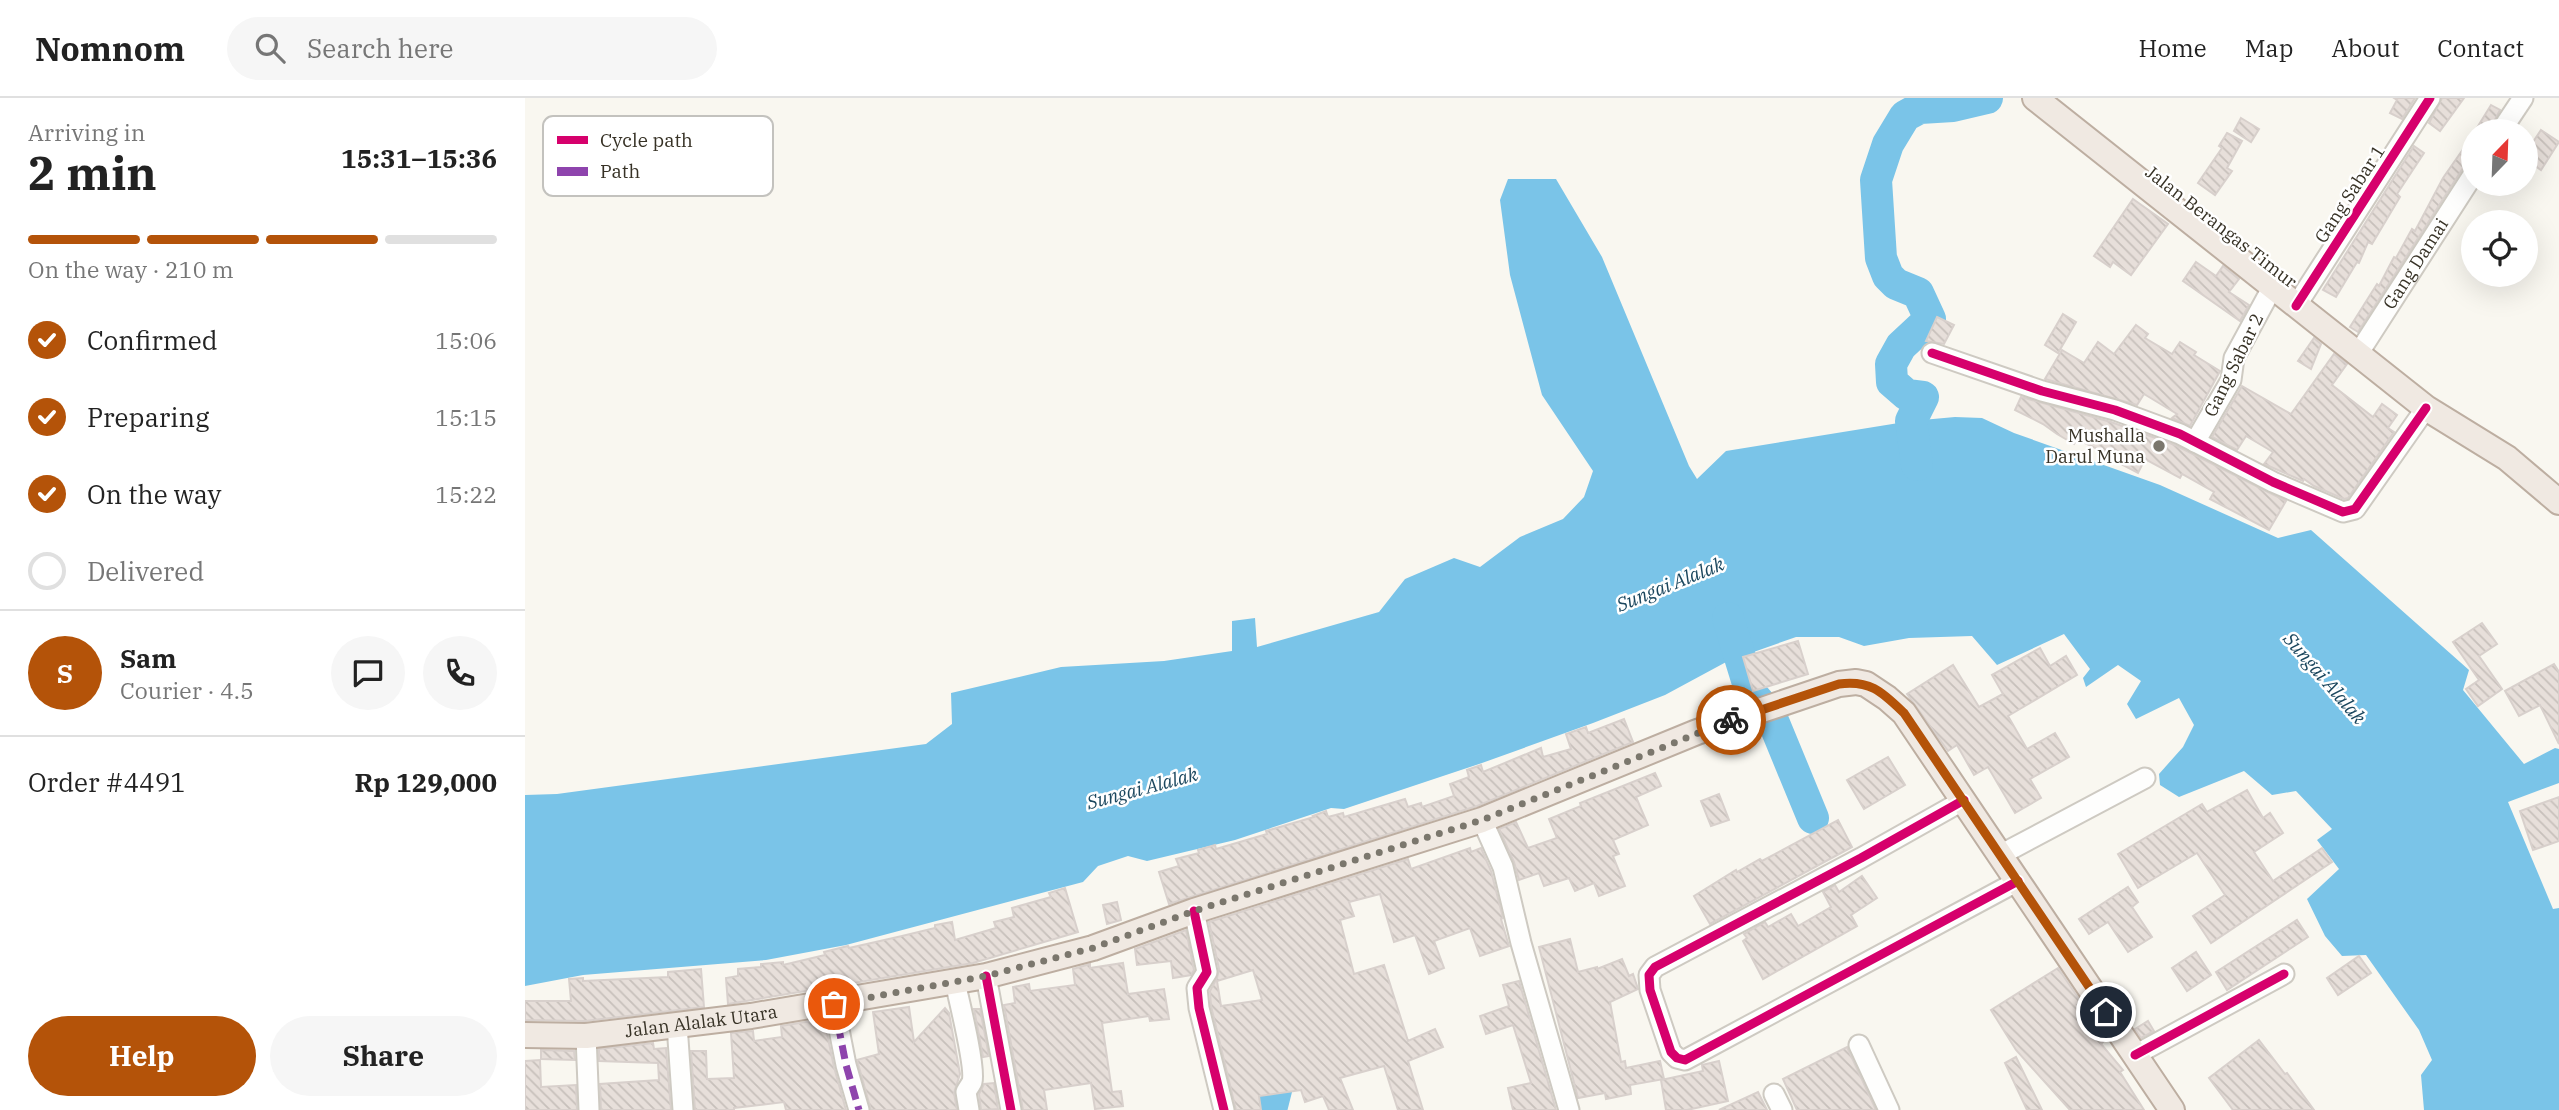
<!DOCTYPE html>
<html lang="en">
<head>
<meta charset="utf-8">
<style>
	:root { --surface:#fff; --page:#f6f6f6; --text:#222; --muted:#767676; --line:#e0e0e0; --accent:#b45309 }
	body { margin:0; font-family:"IBM Plex Serif",serif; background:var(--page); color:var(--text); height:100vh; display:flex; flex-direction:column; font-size:26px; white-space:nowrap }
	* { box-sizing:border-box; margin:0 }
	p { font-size:23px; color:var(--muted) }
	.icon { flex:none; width:38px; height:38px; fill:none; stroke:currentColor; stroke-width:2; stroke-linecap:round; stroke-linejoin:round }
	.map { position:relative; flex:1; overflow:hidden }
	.panel { display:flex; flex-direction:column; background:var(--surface); width:525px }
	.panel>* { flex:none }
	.needle { width:46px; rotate:23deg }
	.tools { position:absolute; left:1936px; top:21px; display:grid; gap:14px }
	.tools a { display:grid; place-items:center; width:77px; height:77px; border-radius:50%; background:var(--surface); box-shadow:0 7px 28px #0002; font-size:35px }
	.pin { position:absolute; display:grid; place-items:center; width:60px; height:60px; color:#fff; margin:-30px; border:4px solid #fff; border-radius:50%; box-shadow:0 2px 7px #0007 }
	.courier { position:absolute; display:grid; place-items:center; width:70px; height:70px; margin:-35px; border:5px solid #b45309; border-radius:50%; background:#fff; color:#222; box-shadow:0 2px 9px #0007 }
	.overview em { font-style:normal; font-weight:700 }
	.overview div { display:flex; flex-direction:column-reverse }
	.overview { display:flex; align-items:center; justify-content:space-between; height:119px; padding:0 28px }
	h1 { font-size:46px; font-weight:700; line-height:52px }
	.bar { display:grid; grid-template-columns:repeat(4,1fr); gap:10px 7px; align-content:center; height:84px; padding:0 28px }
	.bar i { height:9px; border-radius:5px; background:var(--line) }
	.bar .selected { background:var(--accent) }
	.bar p { grid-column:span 4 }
	.line { display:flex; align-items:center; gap:18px; padding:0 28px; border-top:2px solid var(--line) }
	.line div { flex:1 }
	.round { display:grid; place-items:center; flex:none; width:74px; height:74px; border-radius:37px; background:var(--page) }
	ol { padding:0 28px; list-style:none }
	li { display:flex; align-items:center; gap:21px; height:77px }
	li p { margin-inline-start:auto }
	li .icon { padding:7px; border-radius:50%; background:var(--accent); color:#fff; stroke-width:4 }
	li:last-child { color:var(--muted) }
	li i { width:38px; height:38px; border:4px solid var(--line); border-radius:50% }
	.primary-button { display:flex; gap:14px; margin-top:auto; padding:14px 28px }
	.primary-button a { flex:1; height:80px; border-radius:42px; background:var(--accent); color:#fff; font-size:28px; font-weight:700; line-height:80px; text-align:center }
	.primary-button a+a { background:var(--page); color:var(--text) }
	header { display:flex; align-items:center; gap:42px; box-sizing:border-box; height:98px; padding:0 35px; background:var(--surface); border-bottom:2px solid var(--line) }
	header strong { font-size:33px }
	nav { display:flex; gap:38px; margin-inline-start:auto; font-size:24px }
	.search { width:490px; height:63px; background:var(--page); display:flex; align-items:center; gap:18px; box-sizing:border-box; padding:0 24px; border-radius:38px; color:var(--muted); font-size:26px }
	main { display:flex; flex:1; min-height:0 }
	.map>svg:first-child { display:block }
</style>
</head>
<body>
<header>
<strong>Nomnom</strong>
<div class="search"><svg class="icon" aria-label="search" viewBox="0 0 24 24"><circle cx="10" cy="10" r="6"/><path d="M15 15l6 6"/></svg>Search here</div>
<nav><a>Home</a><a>Map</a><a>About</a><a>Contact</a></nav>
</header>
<main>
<section class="panel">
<div class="overview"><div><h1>2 min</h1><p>Arriving in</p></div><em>15:31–15:36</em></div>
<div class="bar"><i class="selected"></i><i class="selected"></i><i class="selected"></i><i></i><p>On the way · 210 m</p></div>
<ol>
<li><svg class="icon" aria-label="check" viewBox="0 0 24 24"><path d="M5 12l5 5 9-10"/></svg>Confirmed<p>15:06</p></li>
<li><svg class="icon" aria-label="check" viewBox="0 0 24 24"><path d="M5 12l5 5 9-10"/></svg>Preparing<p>15:15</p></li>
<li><svg class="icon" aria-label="check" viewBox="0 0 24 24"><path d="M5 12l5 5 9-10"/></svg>On the way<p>15:22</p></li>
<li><i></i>Delivered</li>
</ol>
<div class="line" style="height:126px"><b class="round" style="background:var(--accent);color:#fff">S</b><div><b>Sam</b><p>Courier · 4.5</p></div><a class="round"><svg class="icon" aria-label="chat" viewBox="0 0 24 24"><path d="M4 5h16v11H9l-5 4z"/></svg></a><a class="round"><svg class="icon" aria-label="phone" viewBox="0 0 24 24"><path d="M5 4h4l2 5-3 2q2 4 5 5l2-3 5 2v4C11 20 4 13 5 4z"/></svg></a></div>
<div class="line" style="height:91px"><div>Order #4491</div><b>Rp 129,000</b></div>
<div class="primary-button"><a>Help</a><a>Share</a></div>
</section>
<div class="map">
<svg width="2034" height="1012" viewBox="0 0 2034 1012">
	<defs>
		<pattern id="building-back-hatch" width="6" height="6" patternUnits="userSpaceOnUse" patternTransform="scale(1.75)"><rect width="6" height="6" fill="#e7dfda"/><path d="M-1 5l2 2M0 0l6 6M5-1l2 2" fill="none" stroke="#c7c0bb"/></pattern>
	</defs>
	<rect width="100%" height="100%" fill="#f9f7f0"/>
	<polygon fill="#7ac4e8" points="983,81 1031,81 1077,159 1164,368 1172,381 1201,353 1386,323 1430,319 1457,320 1489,335 1635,387 1753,440 1786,432 1944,572 1938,592 1999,666 2030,650 2034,651 2034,685 1983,704 2028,811 2034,810 2034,1012 1899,1012 1896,977 1907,962 1894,932 1841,857 1817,858 1800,838 1782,801 1814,771 1792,742 1807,731 1771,693 1747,697 1719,673 1654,699 1635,687 1634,676 1658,649 1669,627 1654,600 1611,621 1602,606 1616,583 1593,567 1561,589 1558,580 1565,571 1539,536 1472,567 1447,538 1384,540 1339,548 1314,539 1271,539 1203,563 1140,597 1068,625 957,665 819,711 806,710 710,742 622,763 603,758 573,768 558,784 321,847 241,862 58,877 0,888 0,697 32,696 401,646 427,626 426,595 536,569 639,563 707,553 707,523 730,520 732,549 854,514 880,481 929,460 955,469 995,439 1038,421 1059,399 1068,373 1017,297 985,177 975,102"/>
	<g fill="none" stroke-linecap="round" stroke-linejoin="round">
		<g stroke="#7ac4e8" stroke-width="32">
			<polyline points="1392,367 1386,323 1398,299 1382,297 1367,284 1366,266 1376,248 1405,221 1393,195 1371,186 1363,178 1356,160 1351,82 1363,46 1380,18 1395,10 1428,8 1462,0"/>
			<polyline points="1203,520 1226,595 1246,618 1288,720"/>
			<polyline points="746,1012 753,984 745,962 749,958"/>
		</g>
	</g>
	<g fill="url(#building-back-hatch)" stroke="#d8d0cc" stroke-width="2" fill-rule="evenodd">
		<polygon points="1869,0 1890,0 1877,21 1865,15 1872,2"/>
		<polygon points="1917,0 1939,0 1915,33 1904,25"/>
		<polygon points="1966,7 1975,12 1964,33 1950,33"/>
		<polygon points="1716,20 1734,31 1726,44 1709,33"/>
		<polygon points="2016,32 2034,44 2016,72 2000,61 2000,56"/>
		<polygon points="1702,35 1717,43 1702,70 1707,73 1690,97 1673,85 1697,50 1694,48"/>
		<polygon points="1948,37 1948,65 1938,70 1833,234 1825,229 1852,186 1854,188 1869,159 1871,160 1887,131 1890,133 1918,80"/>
		<polygon points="1889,48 1899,55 1872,96 1875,99 1847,146 1843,144 1834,165 1832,164 1811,199 1798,192"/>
		<polygon points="1608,101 1643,126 1606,177 1588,164 1585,169 1569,158"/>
		<polygon points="1671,164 1691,178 1698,168 1714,181 1704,194 1724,207 1715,223 1658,183"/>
		<polygon points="1538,216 1551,224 1533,255 1520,247"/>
		<polygon points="1412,219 1429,227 1419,246 1401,243"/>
		<polygon points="1611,227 1623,236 1620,240 1647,256 1655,244 1671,254 1669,257 1695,273 1665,328 1647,320 1652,316 1619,296 1612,307 1520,281 1537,252 1559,265 1573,244 1589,256"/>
		<polygon points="1789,240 1796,246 1786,271 1773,263"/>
		<polygon points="1809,256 1822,266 1807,287 1848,319 1857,306 1872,317 1863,330 1869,334 1823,400 1819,401 1789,388 1779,381 1778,383 1739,366 1748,354 1721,338 1712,352 1687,339 1717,288 1766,316"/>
		<polygon points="1496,299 1586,324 1650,347 1761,403 1744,432 1685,401 1689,394 1657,376 1655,380 1620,361 1613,375 1596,366 1597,363 1552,341 1549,346 1532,336 1518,326 1490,312"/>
		<polygon points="1957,525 1972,546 1954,558 1977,591 1953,608 1941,591 1954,582 1928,544"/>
		<polygon points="1273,543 1283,576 1228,593 1218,559"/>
		<polygon points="1515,550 1525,568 1541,558 1552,577 1483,618 1502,651 1530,635 1544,659 1505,681 1516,700 1490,715 1463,669 1449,677 1432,647 1423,653 1382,596 1428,567 1454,609 1478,596 1467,577"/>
		<polygon points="2029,566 2034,574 2034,646 2015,607 1994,618 1980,593"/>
		<polygon points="1099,621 1108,644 952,708 644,806 634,774 654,768 651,761 674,755 673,752 690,747 691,751 742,736 741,733 789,719 788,718 801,713 803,719 818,715 819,719 880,701 883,709 896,705 897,709 929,698 925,686 944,679 942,672 956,667 958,674 1016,650 1018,659 1046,651 1041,636 1061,629 1063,635"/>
		<polygon points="1363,659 1380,687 1339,711 1322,682"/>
		<polygon points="1130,675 1136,688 1111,699 1123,727 1088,742 1094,756 1088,758 1100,788 1074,798 1069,785 1050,793 1044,780 1019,788 1014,775 994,782 989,764 974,731 991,724 1003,750 1032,740 1024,721 1056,708 1055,705"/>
		<polygon points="1722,692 1738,720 1745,715 1758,735 1729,754 1748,783 1797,750 1807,764 1686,845 1668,818 1700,797 1672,755 1613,790 1593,756 1677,706 1682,714"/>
		<polygon points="1194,696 1204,722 1186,728 1176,703"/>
		<polygon points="2034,699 2034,743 2008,752 1995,713"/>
		<polygon points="1313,722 1327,749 1185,826 1169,798 1211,772 1212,774 1235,761 1237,763"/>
		<path d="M945,750L946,754L956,750L966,773L978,820L976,821L984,848L955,858L945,830L909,843L919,870L904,876L890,837L869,844L855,796L824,804L829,818L815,822L829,876L859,867L883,943L910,931L918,949L883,963L898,1012H873L859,968L815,980L828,1012H804L798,998L780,1004L776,992L734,998L736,1012H711L686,908L685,893L692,880L694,871L684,824L883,761L886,771ZM728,872L737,902L696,908L692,883Z"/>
		<polygon points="1337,778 1352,800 1326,817 1332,828 1238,881 1218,843 1222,840 1219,836 1240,824 1243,829 1266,816 1273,828 1306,809 1298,794 1310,787 1314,794"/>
		<polygon points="1603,789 1613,804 1607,809 1627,839 1603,854 1583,824 1564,836 1554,821"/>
		<polygon points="540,790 553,834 448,865 203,906 201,880 213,878 213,871 236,869 236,866 258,864 258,867 300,857 299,854 323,848 324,850 377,838 410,830 410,827 427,824 430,842 471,830 469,824 489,819 487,810 526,799 524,795"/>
		<polygon points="592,804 596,822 582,826 578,807"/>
		<polygon points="1772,822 1783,839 1702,892 1691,874"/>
		<polygon points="661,832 669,872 666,877 648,880 646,863 612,867 610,851"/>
		<polygon points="1045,841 1053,874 1072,869 1072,871 1097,861 1104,878 1108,876 1113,891 1085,904 1096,964 1100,963 1101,970 1135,963 1139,981 1105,987 1106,996 1081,1001 1080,995 1053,1000 1014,849"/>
		<polygon points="1671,854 1686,877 1662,893 1647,870"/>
		<polygon points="1834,858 1846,875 1813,897 1802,880"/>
		<polygon points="598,865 603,896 639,891 644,921 625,923 624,918 577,925 587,994 596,993 598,1008 570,1011 566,985 519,992 522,1012 498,1012 479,907 490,905 488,889 504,886 505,893 550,887 548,871 565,866 565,870"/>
		<polygon points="1533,870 1556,904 1552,907 1579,943 1576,946 1598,972 1595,974 1619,1012 1545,1012 1491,952 1466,912"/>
		<polygon points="176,871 179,909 60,923 0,922 0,903 46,903 44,881 58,880 58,883 143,879 143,874"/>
		<polygon points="994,883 1031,1012 988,1012 983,990 1006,985 988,927 961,936 955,918 984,908 978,887"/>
		<polygon points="384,909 389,944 420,910 424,915 435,976 429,995 432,1012 346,1012 332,962 354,956 348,914"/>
		<polygon points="449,911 455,911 464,958 458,959"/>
		<polygon points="299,921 309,969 321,1012 261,1012 259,1004 209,1010 209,1012 170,1012 166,953 181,953 182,981 209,980 206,935 228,933 229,943 257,939 256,928"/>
		<polygon points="1623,923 1629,933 1616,940 1610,931"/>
		<polygon points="1734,942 1760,976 1762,975 1789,1012 1708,1012 1684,980"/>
		<polygon points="128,945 129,951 141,950 146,1012 76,1012 75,986 134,982 133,965 74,963 74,951"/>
		<polygon points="1322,949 1351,1012 1272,1012 1258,981"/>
		<polygon points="16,952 49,953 50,962 16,961"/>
		<polygon points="1491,959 1517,1012 1502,1012 1480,965"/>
		<polygon points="15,962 16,989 51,987 52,1012 0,1012 0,963"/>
		<polygon points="1194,963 1203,1003 1162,1012 1141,1012 1136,982 1178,973 1177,967"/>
		<polygon points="469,985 473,1011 456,1012 454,996 459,986"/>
		<polygon points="1233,994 1242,1012 1194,1012"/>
	</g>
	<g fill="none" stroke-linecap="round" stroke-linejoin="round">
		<defs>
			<g id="minor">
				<polyline points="1976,33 1998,0"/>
				<polyline points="1771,208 1905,0"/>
				<polyline points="1407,255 1517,293 1590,312 1655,336 1748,384 1818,414 1830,411 1901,310"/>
				<path id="s1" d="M1833,256L1948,77"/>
				<polyline points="1670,344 1706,282 1709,260 1747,190"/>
				<polyline points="1439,702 1336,760 1130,869 1124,877 1125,892 1146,954 1152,960 1160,962 1493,783"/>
				<polyline points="957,722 978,769 996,845 1044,1012"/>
				<polyline points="1475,757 1620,680"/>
				<polyline points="669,813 682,874 672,890 674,910 699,1012"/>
				<polyline points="461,878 486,1012"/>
				<path d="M430,884C434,902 451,970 447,984C445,988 443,990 441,994L444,1012"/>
				<polyline points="309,906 321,967 334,1012"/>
				<polyline points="152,927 158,1012"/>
				<polyline points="61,938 64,1012"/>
				<polyline points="1334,947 1364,1012"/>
				<polyline points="1610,957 1759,876"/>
				<polyline points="1249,996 1257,1012"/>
			</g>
			<g id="major">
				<polyline points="1510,0 1901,310 1982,360 2034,404"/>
				<path id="s2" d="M0,937L61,938L226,918L461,878L568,850L669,813L957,722L1172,634L1314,586L1331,584L1341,586L1362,600L1379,615L1647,1012"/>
			</g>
		</defs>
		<use href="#minor" stroke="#cecac2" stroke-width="23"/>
		<use href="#major" stroke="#bdaea1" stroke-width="28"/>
		<use href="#minor" stroke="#fefefd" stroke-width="19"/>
		<use href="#major" stroke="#f0e9e2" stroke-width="24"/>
		<polyline stroke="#8e44ad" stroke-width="7" stroke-dasharray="14 7" stroke-linecap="butt" points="309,906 321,967 334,1012"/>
		<defs>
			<g id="cycleway">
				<polyline points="1771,208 1905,0"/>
				<polyline points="1407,255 1517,293 1590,312 1655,336 1748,384 1818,414 1830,411 1901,310"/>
				<polyline points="1439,702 1336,760 1130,869 1124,877 1125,892 1146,954 1152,960 1160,962 1493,783"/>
				<polyline points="669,813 682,874 672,890 674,910 699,1012"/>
				<polyline points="461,878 486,1012"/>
				<polyline points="1610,957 1759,876"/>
			</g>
		</defs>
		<use href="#cycleway" stroke="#fff" stroke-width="13"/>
		<use href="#cycleway" stroke="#d6006c" stroke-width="9"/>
	</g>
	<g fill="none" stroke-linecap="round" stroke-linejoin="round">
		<polyline stroke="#7b776d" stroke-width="7" stroke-dasharray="0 12.6" points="309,906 461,878 568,850 669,813 957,722 1206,622"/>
		<path stroke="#b45309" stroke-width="9" d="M1206,622L1314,586C1346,582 1357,594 1379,615L1581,914"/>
	</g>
	<circle fill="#7b776d" stroke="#fff" stroke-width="2.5" cx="1634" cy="348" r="7"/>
	<g text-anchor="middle" stroke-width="5" stroke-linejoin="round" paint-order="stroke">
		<g font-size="18" fill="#373226" stroke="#fff">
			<text transform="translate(1825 96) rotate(-57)" y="6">Gang Sabar 1</text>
			<text transform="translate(1696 129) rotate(38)" y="6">Jalan Berangas Timur</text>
			<text dy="6" stroke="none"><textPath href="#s1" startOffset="107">Gang Damai</textPath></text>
			<text transform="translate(1709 267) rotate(-64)" y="6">Gang Sabar 2</text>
			<text dy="6" stroke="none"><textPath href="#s2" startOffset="177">Jalan Alalak Utara</textPath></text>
		</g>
		<g font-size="18" fill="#373226" stroke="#fff" text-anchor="end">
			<text x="1620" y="344">Mushalla<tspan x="1620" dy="21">Darul Muna</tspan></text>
		</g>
		<g font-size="19" font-style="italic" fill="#1b475e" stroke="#fff">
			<text transform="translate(1145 486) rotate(-22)" y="7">Sungai Alalak</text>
			<text transform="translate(1800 580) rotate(49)" y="7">Sungai Alalak</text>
			<text transform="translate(617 690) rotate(-15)" y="7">Sungai Alalak</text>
		</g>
	</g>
	<rect x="18" y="18" width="230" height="80" rx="10" fill="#fff" stroke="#c3c2be" stroke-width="2"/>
	<rect x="32" y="38" width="31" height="8" fill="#d6006c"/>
	<rect x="32" y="69" width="31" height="9" fill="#8e44ad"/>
	<g font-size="19" fill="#373226">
		<text x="75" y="49">Cycle path</text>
		<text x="75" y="80">Path</text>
	</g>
</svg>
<div class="tools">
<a><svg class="needle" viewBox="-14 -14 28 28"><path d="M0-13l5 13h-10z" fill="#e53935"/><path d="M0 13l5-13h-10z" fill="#767676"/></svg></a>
<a><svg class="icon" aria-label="locate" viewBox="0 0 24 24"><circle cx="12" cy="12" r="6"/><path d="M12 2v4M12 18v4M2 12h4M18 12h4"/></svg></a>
</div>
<div class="pin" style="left:309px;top:906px;background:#ea580c"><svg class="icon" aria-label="bag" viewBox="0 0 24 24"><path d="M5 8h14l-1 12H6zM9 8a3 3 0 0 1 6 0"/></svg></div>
<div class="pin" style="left:1581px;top:914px;background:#1f2937"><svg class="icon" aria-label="home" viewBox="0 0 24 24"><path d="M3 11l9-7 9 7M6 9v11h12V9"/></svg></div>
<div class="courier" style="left:1206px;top:622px"><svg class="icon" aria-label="bike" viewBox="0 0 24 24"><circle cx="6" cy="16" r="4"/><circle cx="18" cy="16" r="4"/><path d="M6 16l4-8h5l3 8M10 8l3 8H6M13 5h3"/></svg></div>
</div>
</main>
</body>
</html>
